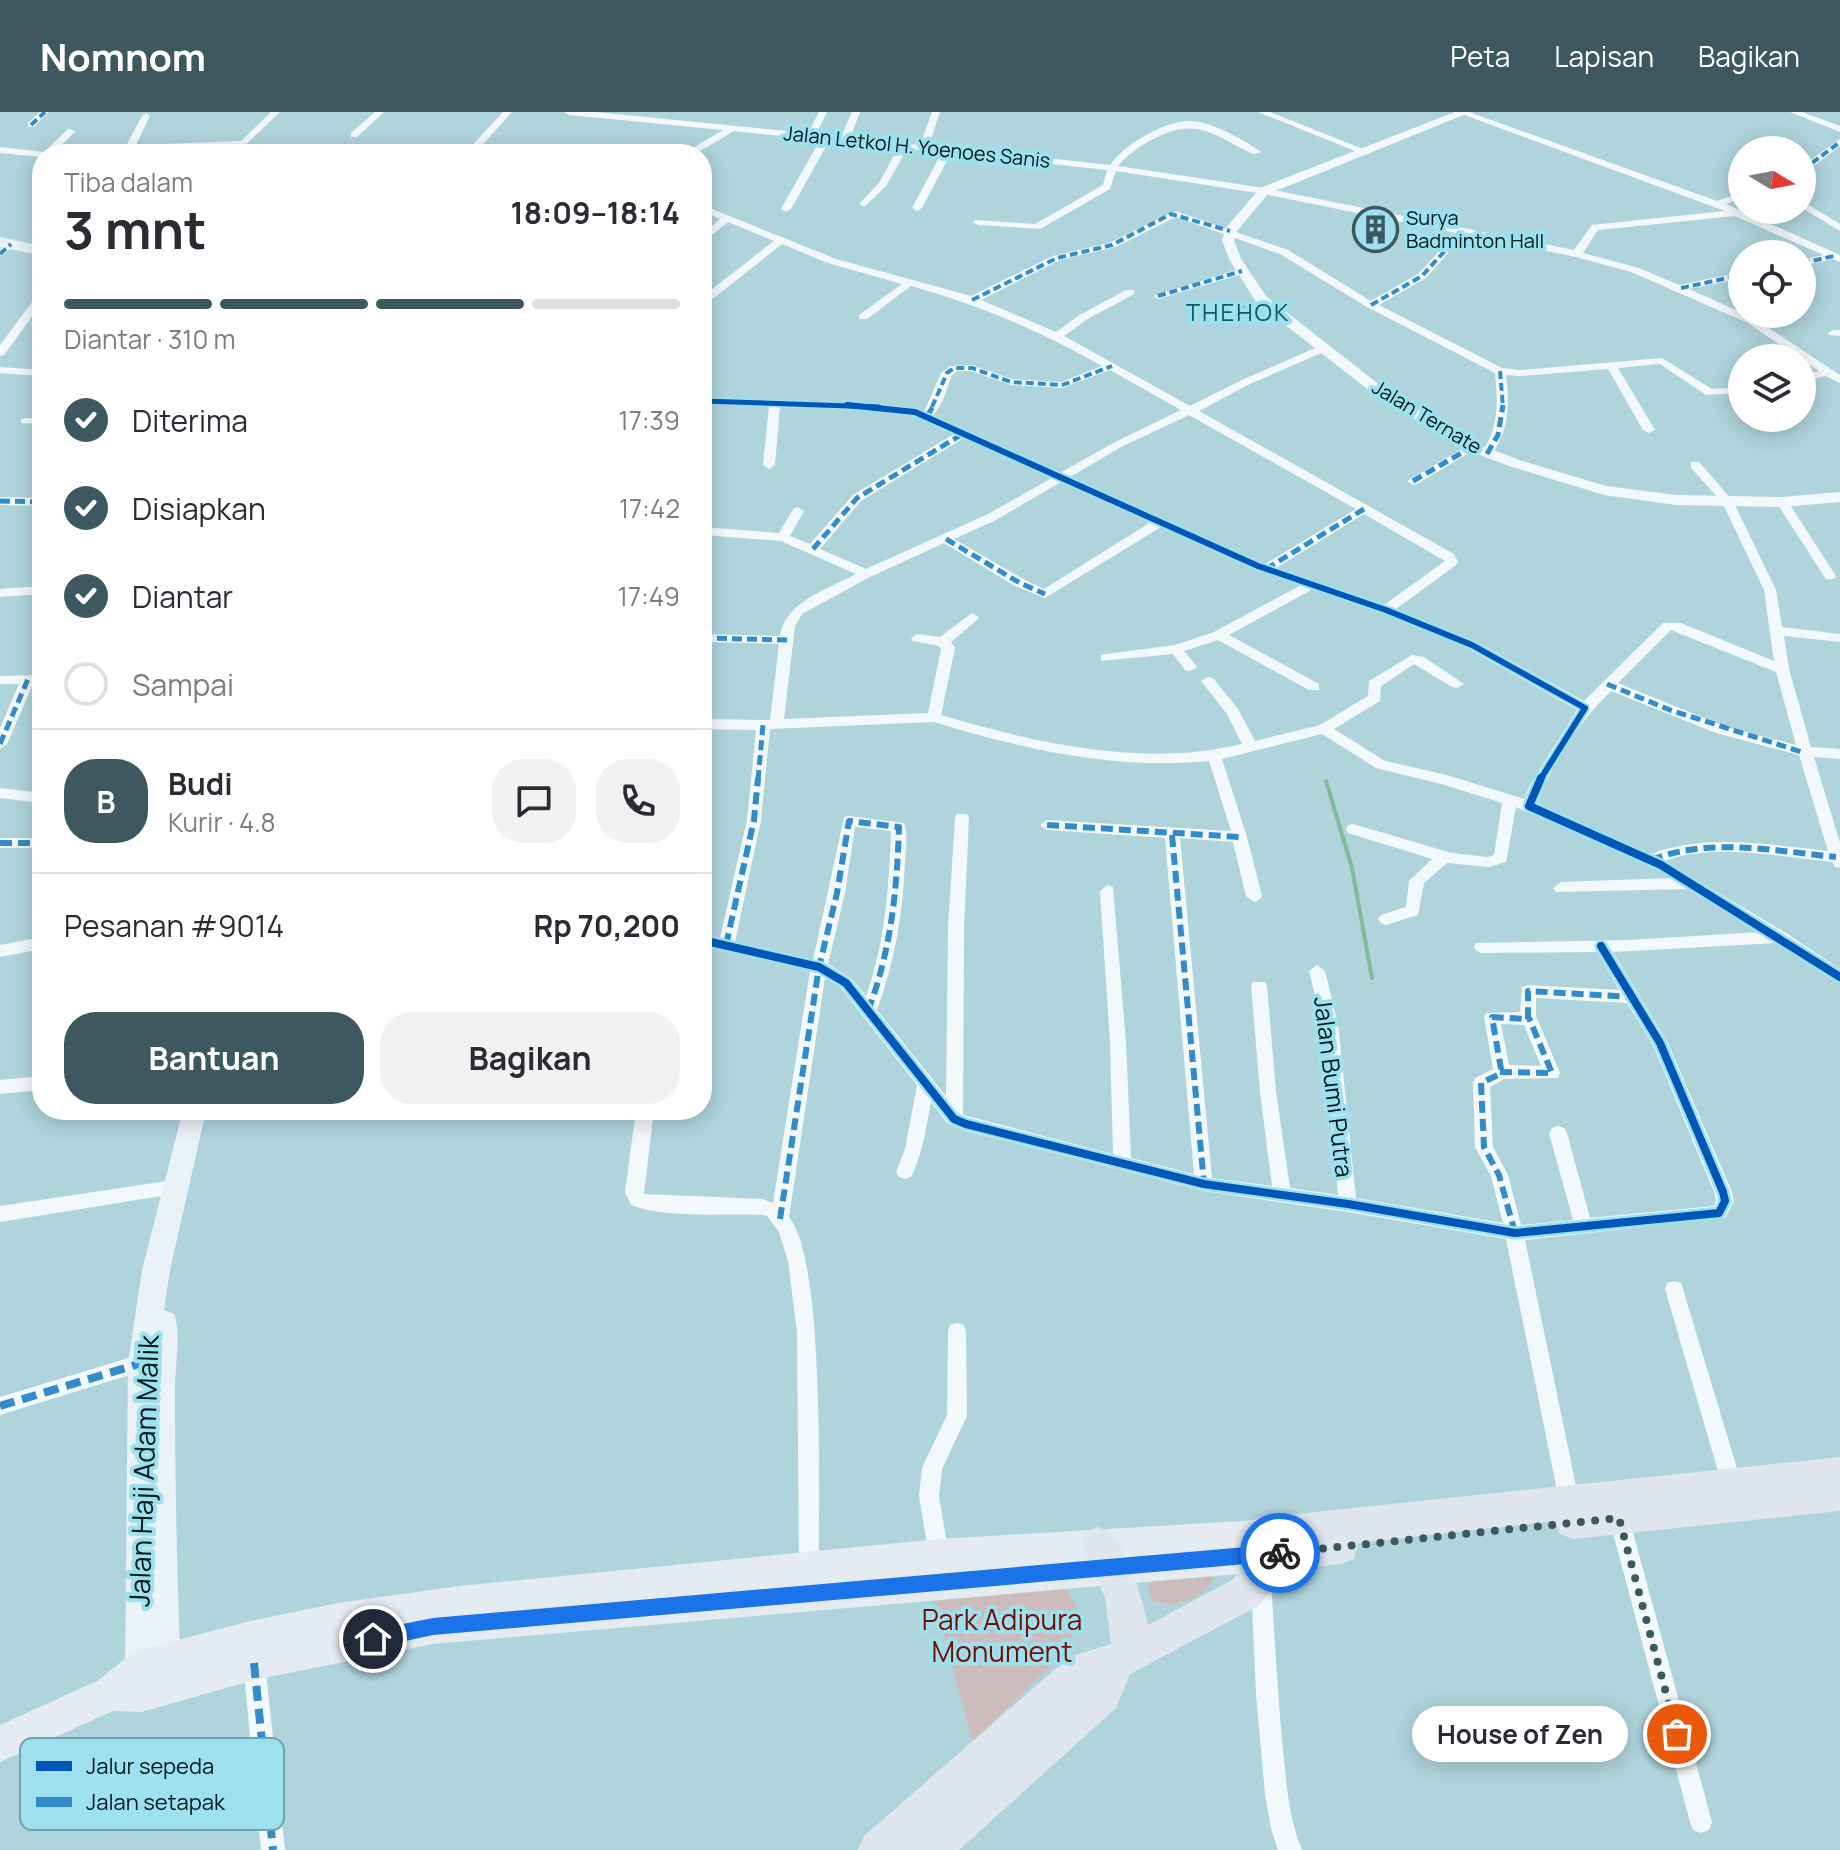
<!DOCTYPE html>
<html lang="id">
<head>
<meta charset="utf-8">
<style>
	:root { --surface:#fff; --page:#f2f2f3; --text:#2b2b33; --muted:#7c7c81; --line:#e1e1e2; --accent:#3d595f }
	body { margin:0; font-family:Manrope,sans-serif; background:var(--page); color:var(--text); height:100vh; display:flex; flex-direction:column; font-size:30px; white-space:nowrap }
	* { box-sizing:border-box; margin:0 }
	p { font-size:26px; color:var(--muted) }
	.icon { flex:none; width:44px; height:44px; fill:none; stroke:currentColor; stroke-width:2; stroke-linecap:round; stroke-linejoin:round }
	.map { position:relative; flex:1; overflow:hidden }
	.details { position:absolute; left:32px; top:32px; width:680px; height:976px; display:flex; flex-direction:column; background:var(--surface); border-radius:32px; box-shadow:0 4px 20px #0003 }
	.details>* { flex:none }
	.needle { width:52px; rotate:100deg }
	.fabs { position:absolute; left:1728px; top:24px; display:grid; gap:16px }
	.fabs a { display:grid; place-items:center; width:88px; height:88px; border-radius:50%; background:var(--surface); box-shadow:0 4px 20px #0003; font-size:40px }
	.pin { position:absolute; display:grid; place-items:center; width:68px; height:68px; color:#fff; margin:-34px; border:4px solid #fff; border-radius:50%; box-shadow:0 2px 8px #0007 }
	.courier { position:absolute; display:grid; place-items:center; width:80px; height:80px; margin:-40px; border:6px solid #1a73e8; border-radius:50%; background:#fff; color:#222; box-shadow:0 2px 10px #0007 }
	.bubble { position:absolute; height:56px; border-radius:28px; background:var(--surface); box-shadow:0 4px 20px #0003; font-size:26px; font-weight:700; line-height:56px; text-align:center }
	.headline em { font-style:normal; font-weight:700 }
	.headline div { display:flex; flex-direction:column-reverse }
	.headline { display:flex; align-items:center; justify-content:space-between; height:136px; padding:0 32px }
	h1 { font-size:52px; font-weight:700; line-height:60px }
	.bar { display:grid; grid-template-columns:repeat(4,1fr); gap:12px 8px; align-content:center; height:96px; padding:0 32px }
	.bar i { height:10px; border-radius:6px; background:var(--line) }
	.bar .current { background:var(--accent) }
	.bar p { grid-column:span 4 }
	.line { display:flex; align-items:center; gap:20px; padding:0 32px; border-top:2px solid var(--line) }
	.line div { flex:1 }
	.round { display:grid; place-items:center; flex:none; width:84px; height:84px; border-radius:32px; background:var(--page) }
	ol { padding:0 32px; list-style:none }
	li { display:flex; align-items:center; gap:24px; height:88px }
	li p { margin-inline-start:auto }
	li .icon { padding:8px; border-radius:50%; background:var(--accent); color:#fff; stroke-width:4 }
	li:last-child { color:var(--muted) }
	li i { width:44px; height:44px; border:4px solid var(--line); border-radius:50% }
	.action { display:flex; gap:16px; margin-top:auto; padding:16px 32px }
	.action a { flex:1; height:92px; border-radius:32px; background:var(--accent); color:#fff; font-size:32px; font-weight:700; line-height:92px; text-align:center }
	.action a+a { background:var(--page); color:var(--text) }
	header { display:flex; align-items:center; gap:48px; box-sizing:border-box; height:112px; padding:0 40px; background:var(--accent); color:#fff }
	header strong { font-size:38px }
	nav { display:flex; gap:44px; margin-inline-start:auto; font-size:28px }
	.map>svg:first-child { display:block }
</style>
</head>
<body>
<header>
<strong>Nomnom</strong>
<nav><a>Peta</a><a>Lapisan</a><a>Bagikan</a></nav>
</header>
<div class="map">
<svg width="1840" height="1738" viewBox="0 0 1840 1738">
	<rect width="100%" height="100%" fill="#afd4dc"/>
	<g fill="#ccbdbc">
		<path d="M1211,1460L1213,1468C1202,1488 1175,1496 1153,1489L1149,1481L1150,1466Z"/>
		<polygon points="931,1471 1065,1475 1076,1494 1075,1515 1068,1538 972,1629"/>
	</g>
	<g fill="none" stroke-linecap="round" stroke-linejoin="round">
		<polyline stroke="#7fbc98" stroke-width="4" points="1326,669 1352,756 1372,866"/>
	</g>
	<g fill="#8fb7b9" stroke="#809fa1" stroke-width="2">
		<polygon points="1369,106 1390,111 1381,129 1360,126"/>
		<polygon points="1240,192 1253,203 1232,208 1219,197"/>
	</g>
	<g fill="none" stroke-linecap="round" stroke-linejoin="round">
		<g fill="#f3f9fa" fill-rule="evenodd">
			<polygon points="40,0 49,0 34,15 28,15 28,11"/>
			<polygon points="271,0 280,0 237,41 232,38 235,35 158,36 133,39 132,42 82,42 126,34 142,4 146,1 150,4 136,33 241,29"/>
			<polygon points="375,0 384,0 357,25 351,25 351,21"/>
			<polygon points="503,0 512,0 474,42 464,42"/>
			<path d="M565,0H596L808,21L819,0H827L816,22L841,25L852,0H860L850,26L920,33L932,0H940L929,33H949L954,36L1110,53C1123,33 1167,7 1192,9C1214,11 1243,27 1261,40L1253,42C1213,23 1198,4 1153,27C1140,34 1128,42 1118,54L1264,76L1574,138L1592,113L1725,99L1459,1L1469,0L1717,89L1742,80V86L1726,92L1840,143V150L1832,147L1802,154V148L1823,143L1735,104L1598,118L1583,141L1639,156L1679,173L1742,160V166L1689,177L1754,206L1840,263V271L1826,264L1802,269V263L1819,259L1746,210L1631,160L1576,145L1465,122L1426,166L1379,193L1502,256L1520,258L1662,246L1712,277L1742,275V281L1706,283L1660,252L1618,256L1655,318L1649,321L1643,318L1608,257L1520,264L1506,263C1510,294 1509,318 1491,344L1487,346L1481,342C1499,316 1498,290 1495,261L1367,195L1280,142L1176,105L1116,135L1060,148L981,188L1056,220L1078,204L1126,178H1134V182L1086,208L1064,224L1190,294L1242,268L1320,234H1328V238L1250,272L1199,299L1454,442L1458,450L1456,453L1396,497L1477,530L1584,589L1663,511H1681L1774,549L1764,478L1722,390L1691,356V350H1699L1733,389L1776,478L1782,515L1840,522V530L1784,524L1789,557L1811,635L1840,637V647L1814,645L1840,731V756L1835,755L1832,750C1782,745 1713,730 1665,749L1786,821L1840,857V871L1777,831L1613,840L1668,931L1732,1080L1734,1089L1725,1106L1525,1128L1580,1393L1577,1400L1570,1403L1563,1400L1560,1393L1506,1127L1348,1100L1204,1079L966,1019L948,1012L931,990C926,1016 923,1041 911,1065L905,1067L899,1065L896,1060L905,1037L917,973L840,875L825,866L789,1105C826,1150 818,1390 819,1457L816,1464L809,1467L802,1464L799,1457L797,1220L788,1149L779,1120L767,1104L762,1103C722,1101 668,1107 631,1093L625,1080L636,998H654L644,1082L762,1087L773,1091L810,859L702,834V822L720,826L747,708L756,618L702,617V607L770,608L779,532L702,530V522L780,524C785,489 829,477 856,462L781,429L702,423V415L779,421L794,396L798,395L804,399L790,424L810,432L853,383L954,322L912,303L868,297L780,295L775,353L769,357L763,353L769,294L702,292V286L868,291L924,300L941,261L950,254L972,253L1012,267L1061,270L1102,254C1041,219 979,193 911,174L867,207H859V203L902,172L828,151L782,132L710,189H702V185L774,129L728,110L702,131V123L720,107L702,99V93L836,147L971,184L1053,144L1109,131L1175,99L1288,138L1371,189L1418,162L1456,121L1264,82L1116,59L1110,77L1040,117L978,113L973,110L975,108L1035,112L1103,73L1107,58L951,41L922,96L917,99L912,96L942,40L907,37L886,74L864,95L859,92L879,71L898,36L829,29L791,97L786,100L781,97L820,28L734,19L695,42H683L723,18L569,3ZM1110,258L1181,298L1115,330L1060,361L933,304L943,288L952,263L957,259H971L1011,273L1062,276ZM1189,303L1356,397L1265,452L1070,365L1123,334ZM964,326L1052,366L988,402L866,457L820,437L861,389ZM1061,370L1151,410L1044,477L1025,468L954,427L996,408ZM1364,402L1445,449L1384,493L1276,456ZM1161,415L1254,457L1301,473L1214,520L1175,533L1106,542L1101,543V549L1173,542L1185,558L1190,559L1197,555L1184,539L1218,528L1309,578H1319V572L1229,523L1313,477L1381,501L1467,536L1577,598L1530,673L1524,687L1447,663L1385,649L1334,617L1380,589L1381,574L1414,552L1452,575L1457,576L1464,572L1424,545L1412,543L1369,569L1368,584L1320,613L1255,629L1238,597L1213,566L1208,565L1201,569L1227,602L1242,632C1145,656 1035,631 941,603L955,536L951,530L977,508L979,505L972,501L940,525L918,522L911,526L913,529L939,534L941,537L928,601L784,607L795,514L802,502L870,465L944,431L1015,474L1045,486ZM1671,518L1776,560L1796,633L1726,615L1618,571ZM1611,579L1716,621L1799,643L1828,739C1770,733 1707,721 1651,742L1537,692C1552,651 1580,609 1611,579ZM934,610C1022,637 1115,658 1209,649L1231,719L1047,708L1040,713L1047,718L1165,726L1194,1062L1131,1046L1126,930L1113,775L1108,773L1100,779L1110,930L1113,1042L963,1003L964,816L969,706L967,702H957L955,706L948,816L946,984L877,898C895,849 903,801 905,749C906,737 908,722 904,711L849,704L844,705L813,848L735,830L761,708L770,617ZM1322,622L1376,656L1445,673L1502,691L1494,743L1488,745L1452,741L1353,712L1348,713L1346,717L1348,721L1432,747L1409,769L1406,795L1381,803L1378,807L1381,811L1386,813L1418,803L1424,771L1447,751L1489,755L1506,750L1516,695L1656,757L1671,766L1561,770L1553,776L1556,780L1688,777L1760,820L1629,828L1476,831L1474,835L1476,839L1482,841L1597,840L1619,878L1528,873L1522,875L1520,900L1486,901L1484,905L1493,957L1475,966L1473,971L1475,1035L1491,1064L1503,1111L1356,1086L1338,912L1325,859L1317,853L1309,859L1322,912L1338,1083L1290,1076L1276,980L1267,874L1265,870H1253L1251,874L1260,980L1272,1074L1212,1066L1180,726L1233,730L1246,784L1254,790L1259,788L1262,784L1247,725L1222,647ZM855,715L891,719C889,776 885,831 866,884L852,867L828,852L845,781ZM1536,886L1627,891L1653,933L1714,1080L1716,1089L1714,1094L1590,1106L1567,1021L1564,1016L1558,1014L1552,1016L1549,1021L1573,1108L1521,1113L1508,1063L1493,1035L1490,975L1504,967L1558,966L1560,961L1536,904ZM1501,912L1524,913L1541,954L1509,953Z"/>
			<polygon points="1258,0 1270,0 1368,39 1360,41"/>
			<polygon points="1790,0 1802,0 1840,14 1840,20"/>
			<polygon points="68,17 76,19 52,42 42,42 42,45 0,41 0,35 44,40"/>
			<polygon points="1840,27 1840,34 1815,53 1809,53 1809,49"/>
			<polygon points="1802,89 1840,112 1840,119 1802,96"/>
			<polygon points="7,130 16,132 0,145 0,137"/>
			<polygon points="1242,156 1246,157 1246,161 1158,187 1153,184"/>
			<polygon points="42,181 42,191 4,243 0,244 0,233 38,182"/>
			<polygon points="1833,218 1840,218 1840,224 1829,223 1828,221"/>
			<polygon points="0,255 42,258 42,264 0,261"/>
			<polygon points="25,306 42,306 42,312 21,311 21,307"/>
			<polygon points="1472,331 1476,333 1476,337 1417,372 1413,373 1407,369"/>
			<polygon points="0,385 42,386 42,394 0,393"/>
			<polygon points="1782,386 1788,390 1836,464 1834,467 1826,467 1824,464 1776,390"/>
			<polygon points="42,474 42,482 0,485 0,477"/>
			<polygon points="42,563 42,571 33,572 7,632 0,637 0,616 19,572 0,572 0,564"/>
			<polygon points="0,676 42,681 42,691 0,686"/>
			<rect x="0" y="726" width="42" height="10"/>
			<polygon points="42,825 42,837 0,845 0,833"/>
			<polygon points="42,964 42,978 0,982 0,968"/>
			<polygon points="174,1068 180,1070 183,1075 180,1080 174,1082 0,1110 0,1094"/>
			<polygon points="1674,1169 1681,1171 1683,1177 1742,1373 1739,1380 1732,1383 1725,1380 1722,1373 1665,1177 1667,1171"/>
			<polygon points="957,1211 964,1213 966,1219 967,1304 942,1357 939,1384 949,1444 946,1451 939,1454 932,1451 929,1444 919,1384 922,1356 947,1303 948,1219 950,1213"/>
			<polygon points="142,1242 149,1245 152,1251 149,1257 0,1303 0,1285"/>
			<polygon points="1619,1396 1626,1399 1629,1406 1712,1710 1709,1718 1701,1721 1693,1718 1690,1710 1609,1406 1612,1399"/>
			<path d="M1261,1460L1268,1463L1271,1470C1275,1529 1278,1589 1284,1648C1287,1679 1290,1709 1302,1738H1278L1271,1716L1265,1682L1256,1582L1251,1470L1254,1463Z"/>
			<polygon points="254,1540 262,1543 265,1551 285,1738 261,1738 243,1551 246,1543"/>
		</g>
		<polygon fill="#f3f9fa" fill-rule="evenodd" points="1455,0 1471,0 1268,82 1236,120 1234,128 1241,147 1266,184 1390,281 1475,331 1519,348 1606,374 1676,383 1782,385 1840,380 1840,390 1782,395 1676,393 1604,383 1509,354 1465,337 1380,287 1256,190 1229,147 1222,128 1226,116 1260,76"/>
		<g fill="#ebf2f6" fill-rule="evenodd">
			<polygon points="0,125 42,134 42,144 0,135"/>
			<path d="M183,998H210L204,1008L170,1158L164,1198L174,1202C182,1219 174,1260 175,1280C175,1374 177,1467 181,1561L176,1572L165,1577L155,1573L152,1580L141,1585L130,1580L125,1569L128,1251L142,1158Z"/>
		</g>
		<polygon fill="#e4ebf1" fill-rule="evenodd" points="1257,1408 1269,1412 1274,1424 1271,1430 1279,1443 1274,1455 1262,1460 433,1532 254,1568 142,1600 113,1599 0,1650 0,1613 99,1568 128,1544 140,1538 250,1509 338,1491 459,1474 939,1427"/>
		<path fill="#dfe6ee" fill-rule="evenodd" d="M1840,1345V1399L1573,1427L1560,1422L1555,1409L1358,1431L1354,1447L1341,1452L1279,1459L1270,1480L1258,1494L1130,1562L1116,1596L959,1738H858L864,1724L1069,1545L1111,1532L1105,1485L1080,1433L1085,1420L1098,1415C1102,1417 1107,1417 1110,1420C1126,1433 1144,1492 1148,1513L1232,1468L1244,1455L1239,1424L1244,1412L1257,1406Z"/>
		<g stroke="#328cca" stroke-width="4" stroke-dasharray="8 4" stroke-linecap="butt">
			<polyline points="31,13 45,0"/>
			<polyline points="1812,51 1840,30"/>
			<polyline points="0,142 11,132"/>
			<polyline points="1802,151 1834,144"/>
			<polyline points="1681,176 1742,163"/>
			<polyline points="1158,184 1242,159"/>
			<polyline points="972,188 1057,146 1112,133 1171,102 1230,119"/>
			<polyline points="1371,193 1422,164 1462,120"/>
			<polyline points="1500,259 1503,295"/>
			<polyline points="932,295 947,261 954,256 972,256 1011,270 1062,273 1112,254"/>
		</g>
		<g stroke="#328cca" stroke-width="5" stroke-dasharray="10 5" stroke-linecap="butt">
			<polyline points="927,304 934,293"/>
			<polyline points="1487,342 1498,323 1503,293"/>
			<polyline points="1413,369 1472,335"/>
			<polyline points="0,389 42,390"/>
			<polyline points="946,427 1020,471 1045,482"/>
			<polyline points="813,437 857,386 964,321"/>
			<polyline points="1266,457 1364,397"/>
			<polyline points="702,526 787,528"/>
			<polyline points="1607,572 1670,598 1805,641"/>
			<polyline points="0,632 28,567"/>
			<polyline points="758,668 763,613"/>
		</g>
		<g stroke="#328cca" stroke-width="6" stroke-dasharray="12 6" stroke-linecap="butt">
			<polyline points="1047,713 1240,725"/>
			<polyline points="1172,723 1204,1072"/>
			<polyline points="0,731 42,731"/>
			<path d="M1651,748C1710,725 1775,739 1836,745"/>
			<polyline points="726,833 754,708 758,666"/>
			<polyline points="1500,960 1552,961 1529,906"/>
			<path d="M780,1107L819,855L837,781L849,709L899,715C897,779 891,838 868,899"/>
			<polyline points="1515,1121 1499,1063 1484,1035 1481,971 1498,963 1501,957 1492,905 1528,907 1528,879 1633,885"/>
		</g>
		<g stroke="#328cca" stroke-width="8" stroke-dasharray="15 8" stroke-linecap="butt">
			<polyline points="0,1294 142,1251"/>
			<polyline points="254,1551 273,1738"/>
		</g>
		<defs>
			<polyline id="cycleway-far2" points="702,289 879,295"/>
			<polyline id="cycleway-far1" points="847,293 915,300 1258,454 1386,498 1472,533 1585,596 1540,668"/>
			<g id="cycleway">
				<polyline points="1541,666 1529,694 1661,753 1840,865"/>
				<polyline points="702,828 819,855 846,871 954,1007 966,1012 1204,1072 1348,1092 1515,1121 1719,1101 1725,1089 1723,1080 1660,931 1601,834"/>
			</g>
		</defs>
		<use href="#cycleway-far2" stroke="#9de1ee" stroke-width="8"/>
		<use href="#cycleway-far1" stroke="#9de1ee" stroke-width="10"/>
		<use href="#cycleway" stroke="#9de1ee" stroke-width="13"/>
		<use href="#cycleway-far2" stroke="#0057b8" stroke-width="5"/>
		<use href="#cycleway-far1" stroke="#0057b8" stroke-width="6"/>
		<use href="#cycleway" stroke="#0057b8" stroke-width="8"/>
	</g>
	<polygon fill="#1a73e8" points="1280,1432 1286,1435 1288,1441 1286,1447 1280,1449 433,1523 373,1536 367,1533 365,1527 367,1521 373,1518 433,1506"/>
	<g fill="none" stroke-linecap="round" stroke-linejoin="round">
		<polyline stroke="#3d595f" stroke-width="8" stroke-dasharray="0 14.4" points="1280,1441 1619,1406 1677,1622"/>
	</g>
	<defs>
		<symbol id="building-ring" viewBox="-11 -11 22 22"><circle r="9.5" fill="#9de1ee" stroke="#3d595f" stroke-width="1.5"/><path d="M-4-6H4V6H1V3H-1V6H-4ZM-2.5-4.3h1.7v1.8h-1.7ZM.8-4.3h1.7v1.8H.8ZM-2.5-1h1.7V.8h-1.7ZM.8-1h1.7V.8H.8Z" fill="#3d595f"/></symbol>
	</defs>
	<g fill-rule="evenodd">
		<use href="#building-ring" x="1350" y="92" width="51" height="51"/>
	</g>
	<g text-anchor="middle" stroke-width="8" stroke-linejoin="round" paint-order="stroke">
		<g font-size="20" fill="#00171c" stroke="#9de1ee">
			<text transform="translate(917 35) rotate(6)" y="7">Jalan Letkol H. Yoenoes Sanis</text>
			<text transform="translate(1427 305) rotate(31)" y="7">Jalan Ternate</text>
		</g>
		<g font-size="20" fill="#00171c" stroke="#9de1ee" text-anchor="start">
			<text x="1406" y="113">Surya<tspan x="1406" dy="23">Badminton Hall</tspan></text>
		</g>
		<g font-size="24" letter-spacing="2" fill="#0d5a65" stroke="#9de1ee">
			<text x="1238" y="209">THEHOK</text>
		</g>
		<g font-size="24" fill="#00171c" stroke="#9de1ee">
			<text transform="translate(1333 975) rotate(83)" y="8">Jalan Bumi Putra</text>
		</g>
		<g font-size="28" fill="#00171c" stroke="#9de1ee">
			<text transform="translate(144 1359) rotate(-88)" y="10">Jalan Haji Adam Malik</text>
		</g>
		<g font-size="28" fill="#740d03" stroke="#9de1ee">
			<text x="1002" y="1518">Park Adipura<tspan x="1002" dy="32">Monument</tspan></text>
		</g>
	</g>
	<rect x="20" y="1626" width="264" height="92" rx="12" fill="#9de1ee" stroke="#6ea4af" stroke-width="2"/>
	<rect x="36" y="1649" width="36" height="10" fill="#0057b8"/>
	<rect x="36" y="1685" width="36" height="10" fill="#328cca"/>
	<g font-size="22" fill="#00171c">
		<text x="86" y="1662">Jalur sepeda</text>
		<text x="86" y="1698">Jalan setapak</text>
	</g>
</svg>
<div class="fabs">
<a><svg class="needle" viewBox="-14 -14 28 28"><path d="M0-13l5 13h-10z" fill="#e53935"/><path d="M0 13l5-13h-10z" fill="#7c7c81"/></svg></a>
<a><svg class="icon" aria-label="locate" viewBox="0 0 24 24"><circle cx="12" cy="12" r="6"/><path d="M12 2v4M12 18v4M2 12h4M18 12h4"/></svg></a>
<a><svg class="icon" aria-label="layers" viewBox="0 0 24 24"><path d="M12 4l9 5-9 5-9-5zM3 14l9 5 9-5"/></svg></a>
</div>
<div class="pin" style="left:1677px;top:1622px;background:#ea580c"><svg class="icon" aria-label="bag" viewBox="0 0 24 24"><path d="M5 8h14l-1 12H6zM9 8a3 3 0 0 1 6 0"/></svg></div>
<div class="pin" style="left:373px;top:1527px;background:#1f2937"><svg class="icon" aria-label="home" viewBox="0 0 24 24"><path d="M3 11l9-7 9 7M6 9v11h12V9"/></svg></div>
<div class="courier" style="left:1280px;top:1441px"><svg class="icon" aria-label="bike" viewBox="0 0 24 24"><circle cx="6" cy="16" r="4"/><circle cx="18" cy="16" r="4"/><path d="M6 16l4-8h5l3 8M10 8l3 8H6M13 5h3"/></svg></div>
<div class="bubble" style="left:1412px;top:1594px;width:216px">House of Zen</div>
<section class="details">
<div class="headline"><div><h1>3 mnt</h1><p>Tiba dalam</p></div><em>18:09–18:14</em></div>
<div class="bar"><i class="current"></i><i class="current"></i><i class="current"></i><i></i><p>Diantar · 310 m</p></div>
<ol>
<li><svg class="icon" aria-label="check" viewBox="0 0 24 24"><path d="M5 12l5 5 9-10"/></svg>Diterima<p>17:39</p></li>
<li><svg class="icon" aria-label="check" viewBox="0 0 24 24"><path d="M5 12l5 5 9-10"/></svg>Disiapkan<p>17:42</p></li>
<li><svg class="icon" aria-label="check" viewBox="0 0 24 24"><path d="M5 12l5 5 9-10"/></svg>Diantar<p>17:49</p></li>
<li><i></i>Sampai</li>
</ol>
<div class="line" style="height:144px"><b class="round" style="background:var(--accent);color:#fff">B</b><div><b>Budi</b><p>Kurir · 4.8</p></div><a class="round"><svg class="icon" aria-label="chat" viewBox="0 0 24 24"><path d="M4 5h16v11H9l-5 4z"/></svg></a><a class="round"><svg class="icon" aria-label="phone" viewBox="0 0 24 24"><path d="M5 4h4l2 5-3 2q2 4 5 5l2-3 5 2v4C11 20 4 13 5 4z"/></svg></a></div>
<div class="line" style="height:104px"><div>Pesanan #9014</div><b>Rp 70,200</b></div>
<div class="action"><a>Bantuan</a><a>Bagikan</a></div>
</section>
</div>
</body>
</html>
